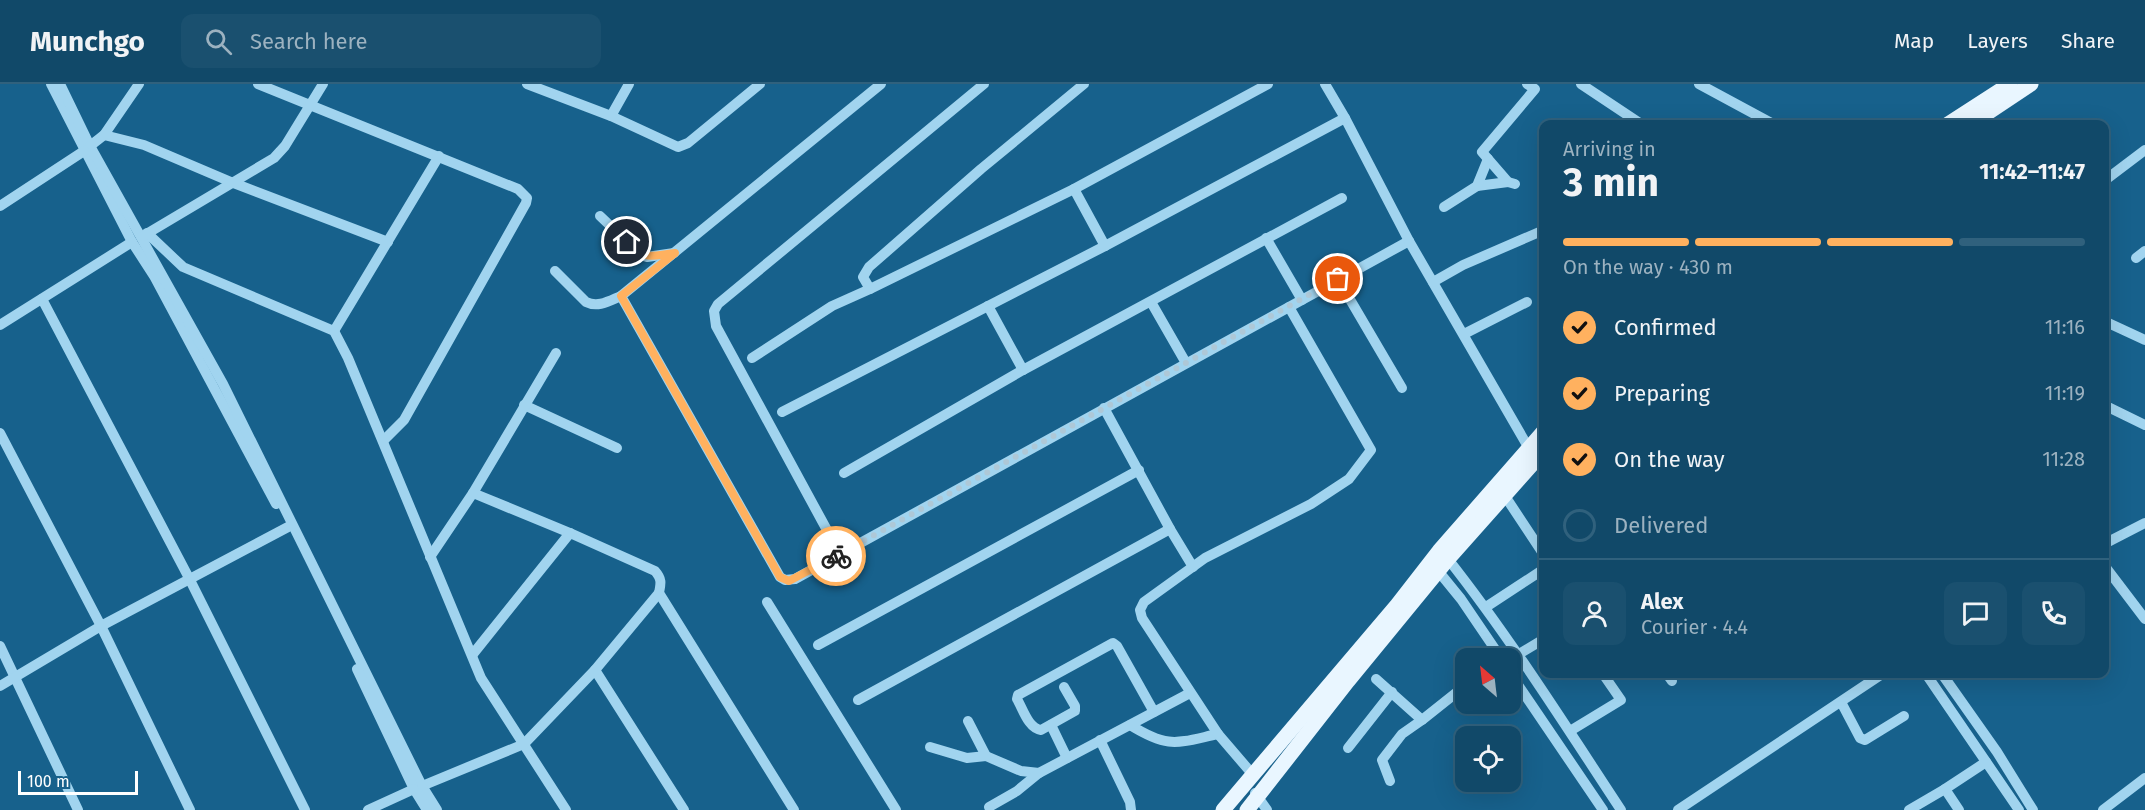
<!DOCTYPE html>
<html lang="en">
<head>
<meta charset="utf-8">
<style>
	:root { --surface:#114969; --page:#1a506f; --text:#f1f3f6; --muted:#9cb2c0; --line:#30617d; --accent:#ffb15f }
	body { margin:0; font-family:"Fira Sans",sans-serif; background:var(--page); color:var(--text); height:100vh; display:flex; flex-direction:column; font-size:22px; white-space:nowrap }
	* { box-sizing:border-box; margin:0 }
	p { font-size:20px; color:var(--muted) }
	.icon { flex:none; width:33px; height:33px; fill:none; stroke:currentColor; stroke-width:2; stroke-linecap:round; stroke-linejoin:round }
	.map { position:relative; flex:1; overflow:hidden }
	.sheet { position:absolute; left:1539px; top:36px; width:570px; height:558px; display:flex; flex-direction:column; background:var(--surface); border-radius:12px; box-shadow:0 6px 24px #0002,0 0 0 2px var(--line) }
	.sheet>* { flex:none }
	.needle { width:39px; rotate:332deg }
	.fabs { position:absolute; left:1455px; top:564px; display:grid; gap:12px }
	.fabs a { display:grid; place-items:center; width:66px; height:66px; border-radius:12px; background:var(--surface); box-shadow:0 6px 24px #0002,0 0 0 2px var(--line); font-size:30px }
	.scale { position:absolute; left:18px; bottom:15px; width:120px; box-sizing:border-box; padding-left:6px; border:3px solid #fff; border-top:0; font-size:16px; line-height:21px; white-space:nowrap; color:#fff; -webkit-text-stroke:4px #17618c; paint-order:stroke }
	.pin { position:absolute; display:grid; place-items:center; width:51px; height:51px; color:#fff; margin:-26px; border:3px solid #fff; border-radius:50%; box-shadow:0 2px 6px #0007 }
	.courier { position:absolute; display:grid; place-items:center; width:60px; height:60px; margin:-30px; border:4px solid #ffb15f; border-radius:50%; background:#fff; color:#222; box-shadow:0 2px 8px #0007 }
	.summary em { font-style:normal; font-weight:700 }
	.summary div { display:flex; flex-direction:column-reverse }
	.summary { display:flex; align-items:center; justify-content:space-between; height:102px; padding:0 24px }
	h1 { font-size:39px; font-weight:700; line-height:45px }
	.bar { display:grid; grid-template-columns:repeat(4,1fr); gap:9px 6px; align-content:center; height:72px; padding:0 24px }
	.bar i { height:8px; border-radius:4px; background:var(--line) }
	.bar .on { background:var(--accent) }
	.bar p { grid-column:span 4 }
	.line { display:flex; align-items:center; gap:15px; padding:0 24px; border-top:2px solid var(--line) }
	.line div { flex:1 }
	.round { display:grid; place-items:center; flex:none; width:63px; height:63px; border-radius:12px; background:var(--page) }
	ol { padding:0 24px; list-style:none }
	li { display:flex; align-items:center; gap:18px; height:66px }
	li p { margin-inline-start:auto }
	li .icon { padding:6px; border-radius:50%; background:var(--accent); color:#111; stroke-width:4 }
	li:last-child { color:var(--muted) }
	li i { width:33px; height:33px; border:3px solid var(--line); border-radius:50% }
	header { display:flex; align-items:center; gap:36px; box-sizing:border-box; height:84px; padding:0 30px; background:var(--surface); border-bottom:2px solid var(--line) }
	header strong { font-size:28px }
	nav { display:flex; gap:33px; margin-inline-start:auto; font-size:21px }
	.search { width:420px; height:54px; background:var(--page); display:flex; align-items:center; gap:15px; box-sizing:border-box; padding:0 21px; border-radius:12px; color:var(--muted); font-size:22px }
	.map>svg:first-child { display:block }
</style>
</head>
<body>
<header>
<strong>Munchgo</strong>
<div class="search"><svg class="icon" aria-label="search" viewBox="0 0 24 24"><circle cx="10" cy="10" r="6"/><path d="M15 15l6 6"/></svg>Search here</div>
<nav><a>Map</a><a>Layers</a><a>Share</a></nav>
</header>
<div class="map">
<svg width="2145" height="726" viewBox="0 0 2145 726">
	<rect width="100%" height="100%" fill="#17618c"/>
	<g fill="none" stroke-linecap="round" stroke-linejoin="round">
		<g stroke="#a1d4ef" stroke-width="10">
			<polyline points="51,0 132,158 154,192 276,420"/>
			<polyline points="60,0 90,62 223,300 422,702 437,726"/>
			<polyline points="258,0 518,105 527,114 526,119 404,336 383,357"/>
			<polyline points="527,0 611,32 678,63 688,59 760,0"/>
			<polyline points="881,0 621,212 780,493 785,496 795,495 1409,157"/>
			<polyline points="1325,0 1345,34 1409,157 1531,368"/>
			<polyline points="1581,0 1641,40"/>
			<polyline points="1699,0 1773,40"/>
			<polyline points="611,32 629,0"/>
			<polyline points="104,51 144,61 231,98 388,158"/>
			<polyline points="90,62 104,51 139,0"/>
			<polyline points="2104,97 2145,66"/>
			<polyline points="1515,100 1508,98 1482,68 1535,5 1527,0"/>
			<polyline points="1477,102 1508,98"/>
			<polyline points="1074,105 1105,162"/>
			<polyline points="0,122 84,67"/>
			<polyline points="1444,123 1477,102 1488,75"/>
			<polyline points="600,132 641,171 647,173 674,169"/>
			<polyline points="147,149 183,183 334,247 348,274 481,594 566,726"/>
			<polyline points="143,152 274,74 285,62 323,0"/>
			<polyline points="1266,154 1302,216"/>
			<polyline points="2136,174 2145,167"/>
			<path d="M555,187L586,218C598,224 609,217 621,212"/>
			<polyline points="1338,195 1402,304"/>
			<polyline points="1433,198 1463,181 1544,146"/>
			<polyline points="870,205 863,193 869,183 981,85 1084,0"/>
			<polyline points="42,215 189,494 305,726"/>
			<polyline points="1151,218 1186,279"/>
			<polyline points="988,222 1023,286"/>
			<polyline points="2104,237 2145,256"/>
			<polyline points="0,241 132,158"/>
			<polyline points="334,247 439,72"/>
			<polyline points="1464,250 1527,218"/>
			<polyline points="752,274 832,222 870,205 1074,105 1268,0"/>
			<polyline points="524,321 617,364"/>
			<polyline points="2104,321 2145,341"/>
			<polyline points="1104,324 1170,445 1193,483"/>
			<polyline points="782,328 1105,162 1345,34"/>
			<polyline points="0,349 101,542 190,726"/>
			<polyline points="844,389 1023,286 1342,114"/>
			<path d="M473,409L570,449L655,487C662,495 661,499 659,509L794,726"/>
			<polyline points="1505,412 1544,471"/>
			<polyline points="2104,460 2145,439"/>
			<polyline points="840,470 716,242 714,227 718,220 984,0"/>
			<polyline points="430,473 473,409 556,269"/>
			<path d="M1448,475C1511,555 1565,641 1621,726"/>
			<polyline points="2104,481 2145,535"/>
			<polyline points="1439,488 1461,515 1501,574"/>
			<polyline points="767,518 896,726"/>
			<polyline points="1486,523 1544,485"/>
			<polyline points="818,561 1139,386"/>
			<polyline points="0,562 78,726"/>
			<polyline points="473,570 570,449"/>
			<polyline points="1519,570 1544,555"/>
			<polyline points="357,585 414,705 427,726"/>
			<polyline points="595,586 684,726"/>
			<polyline points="1510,589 1603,726"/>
			<polyline points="1667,590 1672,597"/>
			<polyline points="1926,590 2019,726"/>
			<polyline points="1942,590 1997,668 2033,726"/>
			<polyline points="1376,595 1422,636"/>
			<polyline points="0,602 101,542 288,443"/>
			<path d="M1064,603L1075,622V627L1041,646C1028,644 1023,625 1017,615L1018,611L1113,559L1117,562L1154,628"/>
			<polyline points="858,616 1170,445"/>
			<polyline points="1841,618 1860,654 1865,656 1904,632"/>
			<polyline points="968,637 986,672 1021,687 1039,689"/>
			<polyline points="1051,641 1067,674"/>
			<path d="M1130,641C1169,665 1176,659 1218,650"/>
			<polyline points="1570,647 1621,616 1603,590"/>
			<polyline points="1100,656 1130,718 1131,726"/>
			<polyline points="930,663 967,674 986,672"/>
			<polyline points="1348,664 1392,608"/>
			<polyline points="1254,692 1218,650 1142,534 1140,526 1144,518 1205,474 1311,420 1349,395 1371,366 1289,223"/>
			<polyline points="1390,697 1382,676 1402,650 1422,636 1466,601"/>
			<polyline points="422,702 524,660 595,586 659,509"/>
			<polyline points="1945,705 1986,678"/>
			<polyline points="1255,709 1267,726"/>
			<polyline points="989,723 1017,707 1039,689 1190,609"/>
			<polyline points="368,726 414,705"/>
			<polyline points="1678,726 1882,590"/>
			<polyline points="1909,726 1945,705 1959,726"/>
			<polyline points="2103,726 2145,694"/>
		</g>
		<g stroke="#e9f6ff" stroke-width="15">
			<polyline points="1948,40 2010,0"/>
			<polyline points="1971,40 2031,0"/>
			<polyline points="1223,726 1397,521 1439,467 1544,347"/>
			<polyline points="1247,726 1348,597 1448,475 1544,367"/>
		</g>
	</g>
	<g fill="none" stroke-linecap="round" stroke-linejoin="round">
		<polyline stroke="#aec8d7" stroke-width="6" stroke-dasharray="0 10.8" points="836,472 1338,195"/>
		<path stroke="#ffb15f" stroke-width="8" d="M627,158C648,177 648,172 675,169L621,212L780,493L789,497L836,472"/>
	</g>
</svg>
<div class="fabs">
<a><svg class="needle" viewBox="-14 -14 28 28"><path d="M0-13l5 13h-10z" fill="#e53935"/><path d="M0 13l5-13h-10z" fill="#9cb2c0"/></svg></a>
<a><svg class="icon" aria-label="locate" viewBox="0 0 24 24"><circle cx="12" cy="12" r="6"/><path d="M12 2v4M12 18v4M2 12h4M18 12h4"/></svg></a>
</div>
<div class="scale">100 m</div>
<div class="pin" style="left:1338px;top:195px;background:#ea580c"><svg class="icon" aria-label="bag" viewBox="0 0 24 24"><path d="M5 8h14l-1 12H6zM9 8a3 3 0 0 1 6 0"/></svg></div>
<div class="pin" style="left:627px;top:158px;background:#1f2937"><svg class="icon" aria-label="home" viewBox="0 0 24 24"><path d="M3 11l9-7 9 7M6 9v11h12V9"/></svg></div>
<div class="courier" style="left:836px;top:472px"><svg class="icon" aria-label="bike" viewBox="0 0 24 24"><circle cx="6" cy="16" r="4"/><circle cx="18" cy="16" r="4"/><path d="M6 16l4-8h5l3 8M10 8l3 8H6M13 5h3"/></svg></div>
<section class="sheet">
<div class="summary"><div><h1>3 min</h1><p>Arriving in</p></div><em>11:42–11:47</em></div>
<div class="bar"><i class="on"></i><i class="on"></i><i class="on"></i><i></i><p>On the way · 430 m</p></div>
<ol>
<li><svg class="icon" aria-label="check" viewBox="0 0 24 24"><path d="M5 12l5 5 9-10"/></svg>Confirmed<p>11:16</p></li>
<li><svg class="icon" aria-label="check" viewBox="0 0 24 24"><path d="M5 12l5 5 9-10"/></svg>Preparing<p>11:19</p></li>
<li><svg class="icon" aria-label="check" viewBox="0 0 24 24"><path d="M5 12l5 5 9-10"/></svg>On the way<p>11:28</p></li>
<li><i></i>Delivered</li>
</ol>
<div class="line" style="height:108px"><a class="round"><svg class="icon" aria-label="person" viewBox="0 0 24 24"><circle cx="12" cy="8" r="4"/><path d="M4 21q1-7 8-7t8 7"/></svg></a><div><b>Alex</b><p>Courier · 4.4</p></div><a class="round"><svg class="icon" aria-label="chat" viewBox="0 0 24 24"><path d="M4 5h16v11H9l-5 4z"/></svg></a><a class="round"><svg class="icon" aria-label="phone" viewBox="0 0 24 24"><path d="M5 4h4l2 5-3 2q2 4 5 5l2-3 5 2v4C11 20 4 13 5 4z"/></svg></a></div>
</section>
</div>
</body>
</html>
